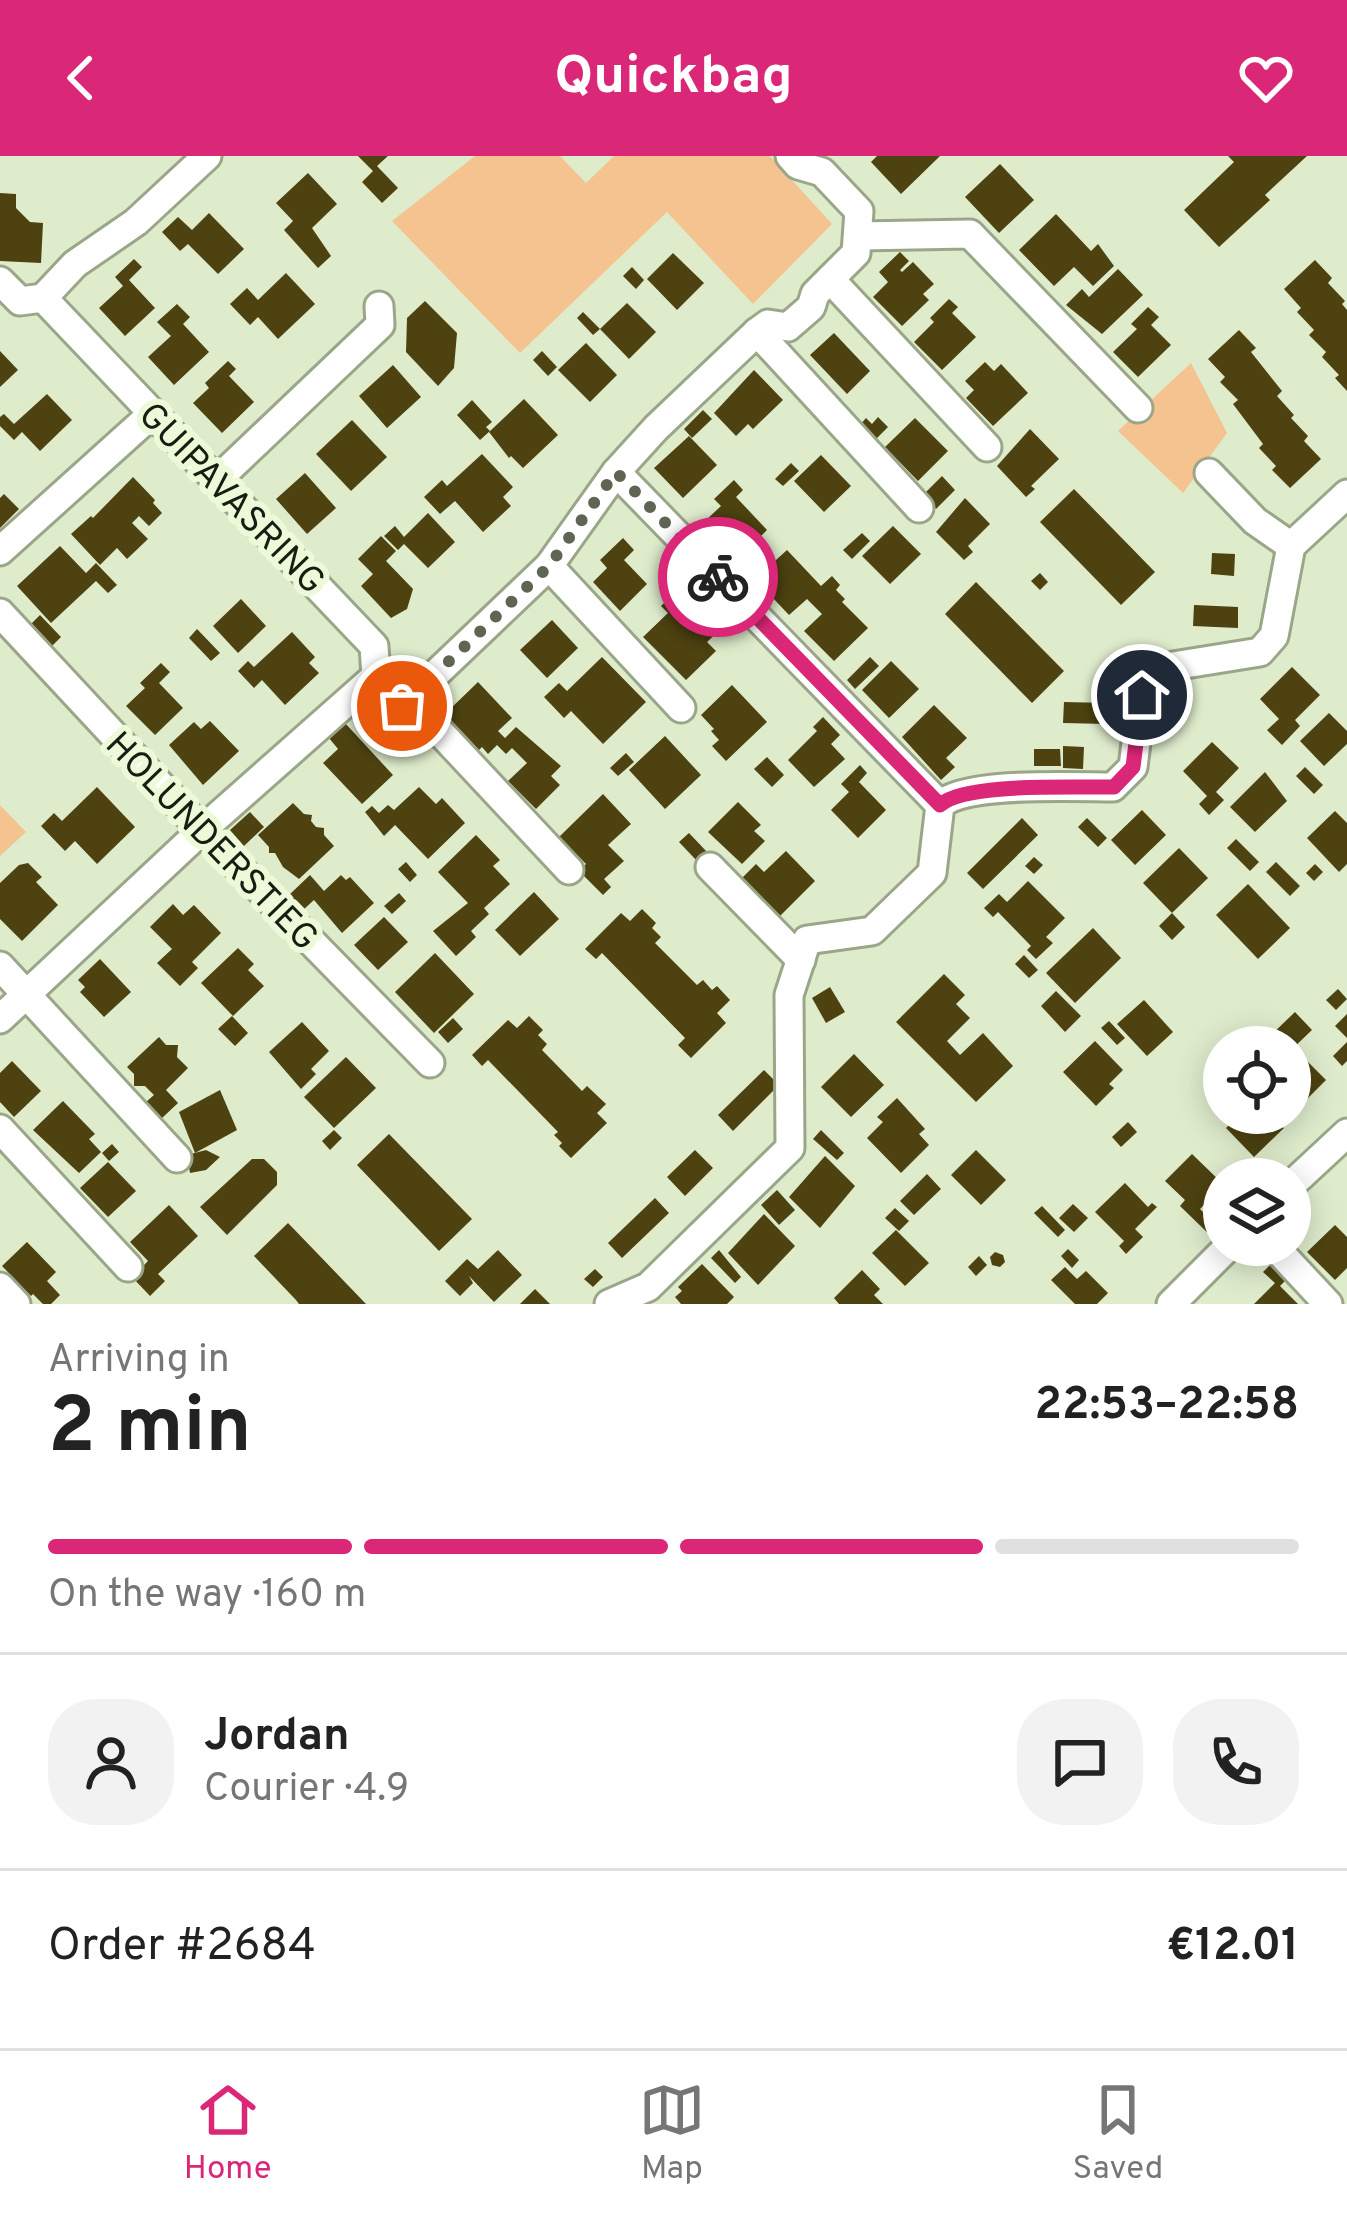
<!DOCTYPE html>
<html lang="en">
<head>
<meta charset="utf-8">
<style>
	:root { --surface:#fff; --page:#f2f2f2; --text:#222; --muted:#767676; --line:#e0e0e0; --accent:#db2777 }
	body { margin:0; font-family:Overpass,sans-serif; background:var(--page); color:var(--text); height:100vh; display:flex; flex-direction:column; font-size:45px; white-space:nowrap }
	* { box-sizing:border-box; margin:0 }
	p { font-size:39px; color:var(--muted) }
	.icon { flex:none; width:66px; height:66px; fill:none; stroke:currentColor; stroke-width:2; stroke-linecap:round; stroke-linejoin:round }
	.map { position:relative; height:1148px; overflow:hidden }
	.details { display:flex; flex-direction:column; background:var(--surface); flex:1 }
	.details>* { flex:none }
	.tools { position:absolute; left:1203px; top:870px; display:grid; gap:24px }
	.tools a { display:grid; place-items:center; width:108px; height:108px; border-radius:50%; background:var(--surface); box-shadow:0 6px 30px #0003; font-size:60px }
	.pin { position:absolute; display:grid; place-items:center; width:102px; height:102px; color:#fff; margin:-51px; border:6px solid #fff; border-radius:50%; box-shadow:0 3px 12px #0007 }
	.courier { position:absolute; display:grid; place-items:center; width:120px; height:120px; margin:-60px; border:9px solid #db2777; border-radius:50%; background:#fff; color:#222; box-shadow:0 3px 15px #0007 }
	.summary em { font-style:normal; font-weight:700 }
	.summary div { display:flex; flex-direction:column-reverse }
	.summary { display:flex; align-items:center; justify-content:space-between; height:204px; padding:0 48px }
	h1 { font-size:78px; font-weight:700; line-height:90px }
	.bar { display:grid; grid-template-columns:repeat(4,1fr); gap:18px 12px; align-content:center; height:144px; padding:0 48px }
	.bar i { height:15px; border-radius:9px; background:var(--line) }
	.bar .active { background:var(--accent) }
	.bar p { grid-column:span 4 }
	.line { display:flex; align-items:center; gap:30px; padding:0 48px; border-top:3px solid var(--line) }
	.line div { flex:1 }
	.round { display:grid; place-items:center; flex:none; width:126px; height:126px; border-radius:48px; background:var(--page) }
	header { display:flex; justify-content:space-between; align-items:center; height:156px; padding:0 48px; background:var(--accent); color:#fff; font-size:54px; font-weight:700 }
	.dock { display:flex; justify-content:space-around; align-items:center; height:168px; border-top:3px solid var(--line); background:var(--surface); font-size:33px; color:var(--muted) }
	.dock a { display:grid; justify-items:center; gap:6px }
	.dock .active { color:var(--accent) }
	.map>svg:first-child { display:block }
</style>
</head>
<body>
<header><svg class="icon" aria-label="back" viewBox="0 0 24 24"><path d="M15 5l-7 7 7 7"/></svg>Quickbag<svg class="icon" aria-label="heart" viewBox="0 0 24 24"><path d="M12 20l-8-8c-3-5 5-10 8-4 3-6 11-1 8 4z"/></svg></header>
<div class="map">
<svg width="1347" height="1148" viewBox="0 0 1347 1148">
	<rect width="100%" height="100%" fill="#dfeccc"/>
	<g fill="#f4c38f">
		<polygon points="475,0 560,0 586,27 614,0 770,0 832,68 753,148 667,56 520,197 392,65"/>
		<polygon points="1191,207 1227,277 1183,337 1118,275"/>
		<polygon points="0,649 26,676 0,700"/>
	</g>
	<g fill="#4d4210">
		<polygon points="358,0 388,0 377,10 398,32 382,47 362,26 373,15"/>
		<polygon points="877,0 940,0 901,38 871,6"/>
		<polygon points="1228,0 1307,0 1265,39 1270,44 1219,91 1184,54 1234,6"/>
		<polygon points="1000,8 1034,44 999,77 965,41"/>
		<polygon points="308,17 337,48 312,72 331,100 318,112 284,74 293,65 276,47"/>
		<polygon points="0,37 16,38 16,52 30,66 43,67 41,107 0,105"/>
		<polygon points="209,57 244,93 218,118 188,88 180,95 162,76 178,61 192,74"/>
		<polygon points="1056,58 1091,95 1098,88 1114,110 1093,130 1074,111 1054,130 1019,94"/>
		<polygon points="900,96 909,105 900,114 902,116 913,106 934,128 923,138 929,144 902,170 873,141 888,126 879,116"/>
		<polygon points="673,97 704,127 677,154 647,123"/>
		<polygon points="134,103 142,111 129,124 155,152 125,180 99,152 123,130 115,121"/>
		<polygon points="1315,104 1332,122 1328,127 1345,145 1342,148 1347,154 1347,235 1335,222 1339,219 1322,201 1326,196 1309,179 1314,174 1297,156 1301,152 1284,133"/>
		<polygon points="632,111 644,124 636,133 623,120"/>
		<polygon points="1118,113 1143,139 1102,178 1066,149 1082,133 1089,141"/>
		<polygon points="286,117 315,148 278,183 258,161 250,169 230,148 247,132 258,144"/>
		<polygon points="949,143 958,151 952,157 976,181 942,214 914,186 934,166 930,162"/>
		<polygon points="425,145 457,177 454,212 438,230 406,196 407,162"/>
		<polygon points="627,147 656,176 629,203 600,173"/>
		<polygon points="177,148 190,161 183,168 209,196 174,229 148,201 171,180 157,166"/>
		<polygon points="1148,151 1159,161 1151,169 1171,189 1138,221 1113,196 1137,173 1131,168"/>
		<polygon points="583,156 600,173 593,179 577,162"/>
		<polygon points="1239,174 1256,192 1251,196 1282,235 1277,240 1294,259 1291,262 1308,280 1304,285 1321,303 1290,332 1272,314 1276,310 1259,292 1263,288 1233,248 1238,244 1220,226 1225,221 1208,203"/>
		<polygon points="834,177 870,215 847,238 810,199"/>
		<polygon points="586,187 617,219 590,246 558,214"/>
		<polygon points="0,195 18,214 0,231"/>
		<polygon points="542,195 557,211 548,220 533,204"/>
		<polygon points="228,205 236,213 229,220 254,246 222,277 193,247 209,232 205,227"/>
		<polygon points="985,206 994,215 1001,208 1028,237 993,270 966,242 974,234 965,225"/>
		<polygon points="393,209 421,241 387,272 359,240"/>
		<polygon points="754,214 783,244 753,273 748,268 736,280 714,257"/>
		<polygon points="47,238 72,264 40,295 22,276 14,284 0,270 0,261 4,258 14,268"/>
		<polygon points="524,243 558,279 523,312 511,300 509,302 489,276"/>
		<polygon points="472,244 492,266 486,271 490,275 480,284 457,259"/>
		<polygon points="703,254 712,263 692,282 684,273"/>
		<polygon points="878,261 888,271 874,285 859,270 866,262 872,268"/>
		<polygon points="915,262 948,295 918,325 885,291"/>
		<polygon points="352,264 387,301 351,335 316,298"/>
		<polygon points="1030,273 1059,303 1031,330 1035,333 1026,341 997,310"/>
		<polygon points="689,280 717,309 683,342 654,312"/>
		<polygon points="482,298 513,331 503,341 511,350 483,376 455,345 440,358 424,341 442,324 447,330"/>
		<polygon points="821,299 851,330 824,356 794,325"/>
		<polygon points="791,307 799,315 783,330 775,323"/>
		<polygon points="305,317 336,352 307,378 276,343"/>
		<polygon points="942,320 955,334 936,353 923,339"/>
		<polygon points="133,321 155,344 153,347 162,357 149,370 139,360 132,367 148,383 127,403 117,392 100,409 71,378 91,360 93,362"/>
		<polygon points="734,324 743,334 736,341 767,374 738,403 703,367 721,350 714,343"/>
		<polygon points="1074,333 1155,416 1121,449 1040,366"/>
		<polygon points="4,338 19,353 0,372 0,342"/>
		<polygon points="965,342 990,368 968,390 973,396 964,404 936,376"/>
		<polygon points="428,357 455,386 428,412 404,388 398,394 384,380 395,370 404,381"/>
		<polygon points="893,370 921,398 890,428 862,400"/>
		<polygon points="862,377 870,385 852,403 843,394"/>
		<polygon points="381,380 396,395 386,405 413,433 407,453 391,462 361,430 373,418 358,403"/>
		<polygon points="623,382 634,394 624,404 647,428 620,455 593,426 607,412 600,404"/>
		<polygon points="60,390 86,417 96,407 117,429 108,437 96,425 51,467 17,430"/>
		<polygon points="787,394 821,430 832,420 840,429 836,434 845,443 842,446 868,472 834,505 804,475 822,458 807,443 789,459 755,423"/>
		<polygon points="1212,397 1235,398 1234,420 1211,418"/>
		<polygon points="1040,417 1048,426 1040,434 1031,425"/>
		<polygon points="976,426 1064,515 1032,547 945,458"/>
		<polygon points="681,431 694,443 690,447 718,476 707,486 716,495 686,524 643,481 668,457 661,450"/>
		<polygon points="241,443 266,470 238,497 213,470"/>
		<polygon points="1194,449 1238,451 1238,472 1193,470"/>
		<polygon points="40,459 61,481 52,490 31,468"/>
		<polygon points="552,464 578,492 547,522 520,494"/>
		<polygon points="197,473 220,497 211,505 189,482"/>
		<polygon points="292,476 315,501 309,507 319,517 285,549 262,524 254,532 238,515 248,505 254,511"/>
		<polygon points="602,501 646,546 603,588 571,555 564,562 544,541 559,527 567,535"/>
		<polygon points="870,501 879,510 855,533 847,524"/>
		<polygon points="891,505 919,533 889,562 862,534"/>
		<polygon points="161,507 170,516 159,527 183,552 155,579 126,550 145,532 140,527"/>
		<polygon points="1292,511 1320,539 1295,564 1300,570 1282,589 1267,574 1279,563 1260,543"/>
		<polygon points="478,526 512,562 498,575 505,582 516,571 561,610 551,620 560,629 536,653 508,625 527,607 512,592 506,598 497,589 488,598 482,591 479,594 445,558"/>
		<polygon points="732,529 767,566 726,605 712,590 719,584 711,575 714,573 701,559"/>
		<polygon points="1064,546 1108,547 1107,568 1063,567"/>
		<polygon points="934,549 967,582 946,602 955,611 941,624 902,581"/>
		<polygon points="1329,557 1347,575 1347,588 1324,610 1300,585"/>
		<polygon points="823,561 840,579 831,588 845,603 814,631 788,604 817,575 813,571"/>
		<polygon points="210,565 239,595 203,629 169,589 194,566 201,573"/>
		<polygon points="345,567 393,619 362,648 323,607 338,593 329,582"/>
		<polygon points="665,580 701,619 665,653 629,614"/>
		<polygon points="1212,586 1239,612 1216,636 1224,644 1209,659 1199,648 1207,640 1183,615"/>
		<polygon points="1063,590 1084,591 1083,613 1063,612"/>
		<polygon points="1034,593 1060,593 1061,610 1034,610"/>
		<polygon points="626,597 634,606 618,620 610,612"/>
		<polygon points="767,601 784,619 772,631 754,613"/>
		<polygon points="860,609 867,617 859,626 886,654 858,682 831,654 849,636 841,628"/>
		<polygon points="1305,611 1323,629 1314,638 1296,620"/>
		<polygon points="1265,616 1287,645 1255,676 1230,651"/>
		<polygon points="97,631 135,671 97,708 75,685 65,695 41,670 54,657 62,665"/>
		<polygon points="419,631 436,648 442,642 465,667 428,703 395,669 384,680 365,656 372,650 379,657 388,649 394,654"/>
		<polygon points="603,638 631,668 608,689 624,705 604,723 611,731 603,739 579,715 586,708 559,681"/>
		<polygon points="738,646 761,669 754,675 765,685 742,708 708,676"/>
		<polygon points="293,647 304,658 312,659 311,665 316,671 324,672 324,679 334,690 299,723 283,711 275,697 269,697 269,691 258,679"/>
		<polygon points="1142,654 1166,679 1135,709 1111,684"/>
		<polygon points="1335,655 1347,667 1347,708 1339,716 1307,682"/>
		<polygon points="250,656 264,671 244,690 230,674"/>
		<polygon points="1022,662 1038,679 983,733 967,717"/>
		<polygon points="1087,662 1107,682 1098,691 1078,671"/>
		<polygon points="689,677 707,696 697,705 679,686"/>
		<polygon points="476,679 500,704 493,710 510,728 484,752 489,758 471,775 476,781 456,800 433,775 468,747 438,716"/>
		<polygon points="1236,683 1259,706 1250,715 1227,692"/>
		<polygon points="1179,692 1208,722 1172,757 1143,727"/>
		<polygon points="786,695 815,725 780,760 740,724 756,708 764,716"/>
		<polygon points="1034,701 1043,709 1034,718 1025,710"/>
		<polygon points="406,706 417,719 410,726 398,713"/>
		<polygon points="1276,706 1300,730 1290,740 1266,716"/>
		<polygon points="28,707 42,721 36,726 58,749 22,785 0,763 0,727 19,709"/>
		<polygon points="1315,708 1323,716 1314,725 1306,717"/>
		<polygon points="310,719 324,735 341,719 346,724 350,721 374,747 342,777 314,744 303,754 289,739"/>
		<polygon points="1028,725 1065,762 1046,781 1053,787 1036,803 1027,794 1031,790 998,756 993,761 984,752 999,738 1007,746"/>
		<polygon points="1248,728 1290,772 1258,803 1216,759"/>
		<polygon points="534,736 559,763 520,800 495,774"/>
		<polygon points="399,737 406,745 392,758 384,750"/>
		<polygon points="173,748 183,759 194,749 221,777 192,806 198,812 180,830 157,807 172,793 150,771"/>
		<polygon points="642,753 656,767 652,772 661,781 655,787 697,829 703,824 712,834 717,830 730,844 717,857 726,867 691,902 678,889 685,882 602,797 596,803 585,793 621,757 630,765"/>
		<polygon points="1172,757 1185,771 1172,784 1159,770"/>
		<polygon points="384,761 408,786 378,814 354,789"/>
		<polygon points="1093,772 1121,802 1075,847 1046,817"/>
		<polygon points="238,792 254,808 248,814 264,830 233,860 201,827"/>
		<polygon points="435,797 474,838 434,877 395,836"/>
		<polygon points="1024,799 1038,814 1029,822 1015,808"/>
		<polygon points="100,803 131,836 104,861 80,836 85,831 78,824"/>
		<polygon points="944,818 965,839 956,848 970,862 947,885 960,899 983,877 1013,910 976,946 896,866"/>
		<polygon points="830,831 845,856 826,867 812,842"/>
		<polygon points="1338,833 1347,843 1336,854 1326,844"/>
		<polygon points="1056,835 1081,860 1065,876 1041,850"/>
		<polygon points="1144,844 1173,876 1147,900 1117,868"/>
		<polygon points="1295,856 1312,874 1290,895 1290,891 1280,891 1270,880"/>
		<polygon points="1347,858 1347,882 1335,870"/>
		<polygon points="232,860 248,877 235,890 218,873"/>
		<polygon points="529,860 543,874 538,879 547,888 542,894 582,935 587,930 606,948 597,957 607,967 571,1002 559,990 562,987 554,979 558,976 488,904 482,910 472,899 508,864 517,872"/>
		<polygon points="453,862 463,873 448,887 438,876"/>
		<polygon points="1109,865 1125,882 1117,889 1101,872"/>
		<polygon points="302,866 329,895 311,913 316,918 301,933 269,896"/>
		<polygon points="159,881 166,889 178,889 177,901 188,912 166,934 178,947 161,963 146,946 154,939 145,930 134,930 134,918 127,911"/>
		<polygon points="1095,885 1123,914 1109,928 1114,932 1096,950 1063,916"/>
		<polygon points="1347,886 1347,905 1342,910 1333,900"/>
		<polygon points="1295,893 1326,924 1296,954 1290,948 1290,898"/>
		<polygon points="854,898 884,929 851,961 821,931"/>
		<polygon points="346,901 376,932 334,972 304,941"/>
		<polygon points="12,905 41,935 14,961 0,946 0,917"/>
		<polygon points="764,914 779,929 733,975 718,959"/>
		<polygon points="220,934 237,974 195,997 179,956"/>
		<polygon points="897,942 925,973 919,978 929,989 901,1017 867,982 883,966 877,961"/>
		<polygon points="63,945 95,978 89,983 101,996 79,1017 33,974"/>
		<polygon points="1242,957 1270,957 1284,972 1254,1001 1226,972"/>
		<polygon points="1128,966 1137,976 1121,991 1112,981"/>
		<polygon points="334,974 342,982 330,994 322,985"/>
		<polygon points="821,974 844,997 837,1004 813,983"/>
		<polygon points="389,978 472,1063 439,1095 357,1009"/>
		<polygon points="112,988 119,996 109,1005 102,997"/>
		<polygon points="206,994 220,1001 206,1014 190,1017 187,999"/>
		<polygon points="695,994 713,1012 685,1040 667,1021"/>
		<polygon points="976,994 1006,1024 981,1049 951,1019"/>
		<polygon points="1192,998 1224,1029 1200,1053 1222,1075 1214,1083 1180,1050 1185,1044 1165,1025"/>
		<polygon points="825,1000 855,1030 820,1072 789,1041"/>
		<polygon points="252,1003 264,1003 277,1016 277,1029 227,1079 200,1051"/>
		<polygon points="108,1006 136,1035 108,1061 80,1032"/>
		<polygon points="927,1018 941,1033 914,1059 900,1045"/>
		<polygon points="1125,1027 1148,1051 1152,1047 1157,1051 1135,1073 1143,1081 1126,1098 1119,1090 1124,1085 1095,1056"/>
		<polygon points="777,1034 795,1054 779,1069 761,1049"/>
		<polygon points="655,1042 669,1057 622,1102 608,1087"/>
		<polygon points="1073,1048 1088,1062 1074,1076 1059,1062"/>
		<polygon points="169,1049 198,1080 158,1118 165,1125 150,1140 132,1121 148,1105 130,1086"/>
		<polygon points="1042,1050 1065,1074 1058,1081 1034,1057"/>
		<polygon points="895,1052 909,1065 899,1075 885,1062"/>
		<polygon points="764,1058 795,1090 758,1129 728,1097"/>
		<polygon points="288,1067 316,1096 366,1148 299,1148 296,1144 254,1100"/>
		<polygon points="1335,1069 1347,1081 1347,1112 1335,1124 1307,1096"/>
		<polygon points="896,1074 929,1107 905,1130 872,1097"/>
		<polygon points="27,1086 56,1116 47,1125 60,1139 51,1148 43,1148 33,1138 31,1140 2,1110"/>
		<polygon points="1068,1093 1079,1104 1072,1112 1061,1100"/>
		<polygon points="498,1094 522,1119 494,1146 469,1120 473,1127 460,1140 445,1125 467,1103 478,1113"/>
		<polygon points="719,1094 741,1121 735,1127 711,1102"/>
		<polygon points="995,1096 1003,1099 1005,1106 1000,1111 992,1109 990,1101"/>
		<polygon points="979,1100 987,1109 976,1120 968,1111"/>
		<polygon points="1272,1107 1288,1122 1280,1130 1298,1148 1254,1148 1275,1127 1263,1116"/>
		<polygon points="702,1108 734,1141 727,1148 681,1148 675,1141 682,1135 678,1131"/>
		<polygon points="1065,1111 1077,1123 1086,1115 1108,1137 1097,1148 1075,1148 1051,1124"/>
		<polygon points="595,1113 603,1121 593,1131 584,1123"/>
		<polygon points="862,1114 880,1133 874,1139 883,1148 839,1148 834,1142"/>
		<polygon points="535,1133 550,1148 520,1148"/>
	</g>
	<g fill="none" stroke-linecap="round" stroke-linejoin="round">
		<defs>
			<g id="minor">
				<polyline points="207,0 136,66 75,108 43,142 374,490 376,520 402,550 549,410 616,316 656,272 757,176 768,168 788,171 811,151 815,138 856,97 859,55 822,16 798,9 790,0"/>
				<polyline points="859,80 970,78 1138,252"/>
				<polyline points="830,123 987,291"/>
				<polyline points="0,125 20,145 43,142"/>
				<polyline points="757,176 919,352"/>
				<polyline points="616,316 940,649"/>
				<polyline points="1209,317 1255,365 1291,390"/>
				<polyline points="218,323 380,169 379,150"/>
				<polyline points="0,395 152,258"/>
				<polyline points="549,410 681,552"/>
				<polyline points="0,457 202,674 430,907"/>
				<polyline points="402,550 438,574 569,714"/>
				<polyline points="710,711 801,804"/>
				<polyline points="0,810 177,1002"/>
				<polyline points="0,863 202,674 376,520"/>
				<polyline points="0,973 128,1111"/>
				<polyline points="1290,1030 1347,977"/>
				<polyline points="1273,1089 1328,1148"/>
				<polyline points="0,1131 16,1148"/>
				<path d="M609,1148L648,1131L790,992L789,839L807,784L872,775L932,717L940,649C965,625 1076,631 1113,631L1133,611L1142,539L1173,510L1260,496L1274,480L1291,390L1347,338"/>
				<polyline points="1171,1148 1230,1089"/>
			</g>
		</defs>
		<use href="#minor" stroke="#9aa688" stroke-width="33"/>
		<use href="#minor" stroke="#fff" stroke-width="27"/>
	</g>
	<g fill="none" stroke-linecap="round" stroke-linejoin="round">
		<polyline stroke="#5e6552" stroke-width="12" stroke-dasharray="0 21.6" points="402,550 549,410 616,316 718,421"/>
		<path stroke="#db2777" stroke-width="15" d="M718,421L940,649C965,626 1076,632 1114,631L1133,611L1142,539"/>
	</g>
	<g text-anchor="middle" stroke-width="12" stroke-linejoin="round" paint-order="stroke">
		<g font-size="36" fill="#181d11" stroke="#ecfad9">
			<text transform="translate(233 341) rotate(46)" y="13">GUIPAVASRING</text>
			<text transform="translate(213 684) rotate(46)" y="13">HOLUNDERSTIEG</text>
		</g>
	</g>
</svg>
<div class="tools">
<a><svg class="icon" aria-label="locate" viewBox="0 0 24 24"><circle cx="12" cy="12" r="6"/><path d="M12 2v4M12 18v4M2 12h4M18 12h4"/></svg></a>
<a><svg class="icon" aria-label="layers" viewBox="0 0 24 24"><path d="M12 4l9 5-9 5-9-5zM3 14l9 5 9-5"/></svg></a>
</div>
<div class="pin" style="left:402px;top:550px;background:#ea580c"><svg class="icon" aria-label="bag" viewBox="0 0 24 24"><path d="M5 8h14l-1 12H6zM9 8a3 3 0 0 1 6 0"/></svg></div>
<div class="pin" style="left:1142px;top:539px;background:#1f2937"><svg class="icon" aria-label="home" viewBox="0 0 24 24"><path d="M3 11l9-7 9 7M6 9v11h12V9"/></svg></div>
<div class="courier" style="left:718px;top:421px"><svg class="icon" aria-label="bike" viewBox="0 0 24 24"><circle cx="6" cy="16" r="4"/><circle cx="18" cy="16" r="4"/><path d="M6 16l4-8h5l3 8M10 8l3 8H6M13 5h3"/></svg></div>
</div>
<section class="details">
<div class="summary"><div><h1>2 min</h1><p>Arriving in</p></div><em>22:53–22:58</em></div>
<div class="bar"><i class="active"></i><i class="active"></i><i class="active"></i><i></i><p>On the way · 160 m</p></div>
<div class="line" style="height:216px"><a class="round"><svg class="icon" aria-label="person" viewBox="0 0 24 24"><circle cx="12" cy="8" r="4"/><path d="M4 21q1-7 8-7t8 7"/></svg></a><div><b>Jordan</b><p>Courier · 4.9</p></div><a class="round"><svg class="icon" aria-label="chat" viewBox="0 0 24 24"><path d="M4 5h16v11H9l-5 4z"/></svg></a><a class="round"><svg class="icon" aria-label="phone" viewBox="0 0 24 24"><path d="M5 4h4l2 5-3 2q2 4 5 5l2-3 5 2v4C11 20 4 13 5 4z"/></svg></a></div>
<div class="line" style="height:156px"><div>Order #2684</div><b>€12.01</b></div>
</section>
<nav class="dock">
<a class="active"><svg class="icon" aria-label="home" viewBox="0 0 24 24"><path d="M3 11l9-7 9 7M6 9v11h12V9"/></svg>Home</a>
<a><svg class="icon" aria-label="map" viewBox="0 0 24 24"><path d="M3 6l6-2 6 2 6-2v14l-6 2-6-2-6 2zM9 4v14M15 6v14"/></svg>Map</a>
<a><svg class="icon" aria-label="saved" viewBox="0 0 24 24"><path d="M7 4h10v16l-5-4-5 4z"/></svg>Saved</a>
</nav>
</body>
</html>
